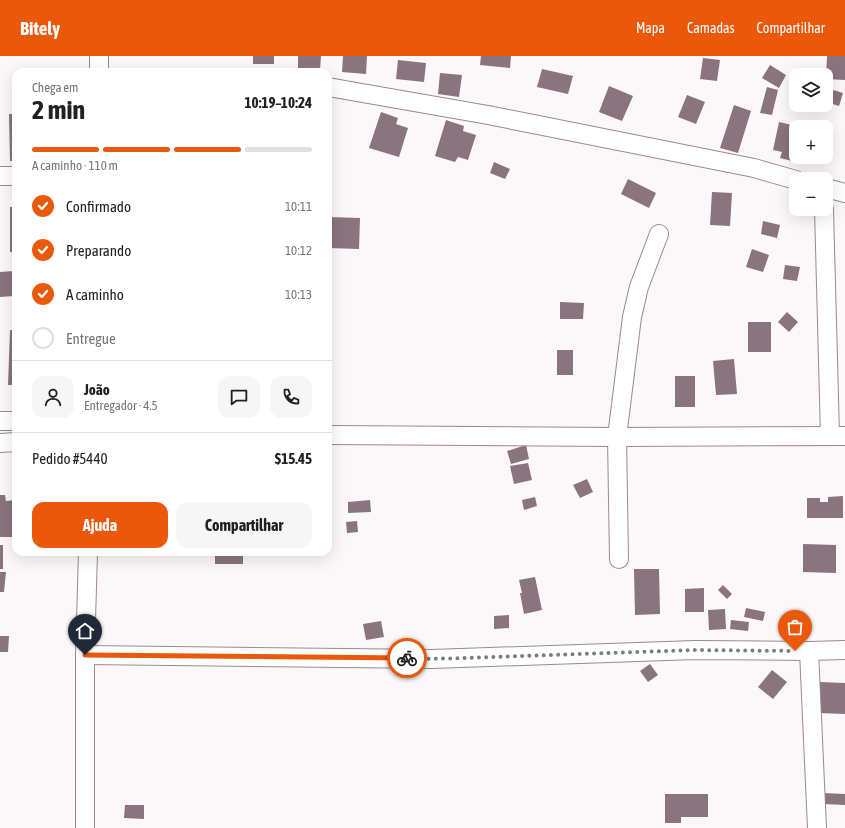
<!DOCTYPE html>
<html lang="pt">
<head>
<meta charset="utf-8">
<style>
	:root { --surface:#fff; --page:#f6f6f6; --text:#202124; --muted:#757577; --line:#e0e0e0; --accent:#ea580c }
	body { margin:0; font-family:"Asap Condensed",sans-serif; background:var(--page); color:var(--text); height:100vh; display:flex; flex-direction:column; font-size:15px; white-space:nowrap }
	* { box-sizing:border-box; margin:0 }
	p { font-size:13px; color:var(--muted) }
	.icon { flex:none; width:22px; height:22px; fill:none; stroke:currentColor; stroke-width:2; stroke-linecap:round; stroke-linejoin:round }
	.map { position:relative; flex:1; overflow:hidden }
	.panel { position:absolute; left:12px; top:12px; width:320px; height:488px; display:flex; flex-direction:column; background:var(--surface); border-radius:12px; box-shadow:0 4px 16px #0002 }
	.panel>* { flex:none }
	.tools { position:absolute; left:789px; top:12px; display:grid; gap:8px }
	.tools a { display:grid; place-items:center; width:44px; height:44px; border-radius:8px; background:var(--surface); box-shadow:0 4px 16px #0002; font-size:20px }
	.pin { position:absolute; display:grid; place-items:center; width:34px; height:34px; color:#fff; margin:-41px -17px; border-radius:50% 50% 50% 0; rotate:-45deg; box-shadow:0 0 4px #0007 }
	.pin .icon { rotate:45deg }
	.courier { position:absolute; display:grid; place-items:center; width:40px; height:40px; margin:-20px; border:3px solid #ea580c; border-radius:50%; background:#fff; color:#222; box-shadow:0 1px 5px #0007 }
	.overview em { font-style:normal; font-weight:700 }
	.overview div { display:flex; flex-direction:column-reverse }
	.overview { display:flex; align-items:center; justify-content:space-between; height:68px; padding:0 20px }
	h1 { font-size:26px; font-weight:700; line-height:30px }
	.bar { display:grid; grid-template-columns:repeat(4,1fr); gap:6px 4px; align-content:center; height:48px; padding:0 20px }
	.bar i { height:5px; border-radius:3px; background:var(--line) }
	.bar .selected { background:var(--accent) }
	.bar p { grid-column:span 4 }
	.line { display:flex; align-items:center; gap:10px; padding:0 20px; border-top:1px solid var(--line) }
	.line div { flex:1 }
	.round { display:grid; place-items:center; flex:none; width:42px; height:42px; border-radius:12px; background:var(--page) }
	ol { padding:0 20px; list-style:none }
	li { display:flex; align-items:center; gap:12px; height:44px }
	li p { margin-inline-start:auto }
	li .icon { padding:4px; border-radius:50%; background:var(--accent); color:#fff; stroke-width:4 }
	li:last-child { color:var(--muted) }
	li i { width:22px; height:22px; border:2px solid var(--line); border-radius:50% }
	.button { display:flex; gap:8px; margin-top:auto; padding:8px 20px }
	.button a { flex:1; height:46px; border-radius:12px; background:var(--accent); color:#fff; font-size:16px; font-weight:700; line-height:46px; text-align:center }
	.button a+a { background:var(--page); color:var(--text) }
	header { display:flex; align-items:center; gap:24px; box-sizing:border-box; height:56px; padding:0 20px; background:var(--accent); color:#fff }
	header strong { font-size:19px }
	nav { display:flex; gap:22px; margin-inline-start:auto; font-size:14px }
	.map>svg:first-child { display:block }
</style>
</head>
<body>
<header>
<strong>Bitely</strong>
<nav><a>Mapa</a><a>Camadas</a><a>Compartilhar</a></nav>
</header>
<div class="map">
<svg width="845" height="772" viewBox="0 0 845 772">
	<rect width="100%" height="100%" fill="#fcf7f9"/>
	<g fill="#8a747e">
		<rect x="253" y="0" width="21" height="8"/>
		<polygon points="298,0 321,0 320,14 298,13"/>
		<polygon points="343,0 367,0 366,18 342,16"/>
		<polygon points="481,0 511,0 510,12 480,9"/>
		<polygon points="827,0 845,0 845,24 826,23"/>
		<polygon points="703,2 720,4 717,25 700,23"/>
		<polygon points="398,4 426,7 424,26 396,23"/>
		<polygon points="770,9 786,19 779,32 762,22"/>
		<polygon points="542,13 573,20 568,38 537,31"/>
		<polygon points="440,17 462,19 459,41 438,38"/>
		<polygon points="609,30 633,40 622,65 599,56"/>
		<polygon points="767,31 778,34 772,59 760,57"/>
		<polygon points="830,33 843,37 839,50 826,46"/>
		<polygon points="687,39 705,46 696,68 678,61"/>
		<polygon points="734,49 751,55 738,97 720,92"/>
		<polygon points="381,56 398,62 396,68 408,72 399,101 369,92"/>
		<polygon points="9,58 16,58 16,105 10,105"/>
		<polygon points="446,64 464,70 463,75 476,79 468,104 458,101 455,106 435,100"/>
		<polygon points="779,66 796,70 796,101 801,101 800,107 780,102 782,96 773,94"/>
		<polygon points="494,106 510,113 505,123 490,117"/>
		<polygon points="628,123 656,137 649,152 621,138"/>
		<polygon points="712,136 732,137 730,170 710,169"/>
		<rect x="10" y="151" width="6" height="45"/>
		<polygon points="328,161 360,162 359,193 328,192"/>
		<polygon points="763,165 780,169 777,182 761,178"/>
		<polygon points="752,193 769,199 763,216 746,211"/>
		<polygon points="785,209 800,211 797,225 783,223"/>
		<polygon points="14,215 14,240 0,241 0,216"/>
		<polygon points="560,246 584,247 583,263 560,263"/>
		<polygon points="787,256 798,266 789,276 778,266"/>
		<rect x="748" y="266" width="23" height="30"/>
		<polygon points="10,274 16,274 16,329 8,329"/>
		<rect x="557" y="294" width="16" height="25"/>
		<polygon points="734,303 737,338 716,339 713,305"/>
		<rect x="675" y="320" width="20" height="31"/>
		<polygon points="526,389 529,403 511,408 507,395"/>
		<polygon points="528,407 532,424 514,428 510,410"/>
		<polygon points="587,423 593,436 580,442 573,429"/>
		<polygon points="0,439 5,439 6,445 16,444 16,481 0,481"/>
		<polygon points="843,440 843,462 807,462 807,442 820,442 820,446 828,446 828,441"/>
		<polygon points="535,441 537,450 524,454 522,444"/>
		<polygon points="370,444 371,456 348,457 348,446"/>
		<polygon points="357,465 358,476 347,477 346,466"/>
		<polygon points="803,488 836,489 836,517 803,516"/>
		<rect x="0" y="489" width="3" height="24"/>
		<polygon points="215,498 243,499 243,508 215,508"/>
		<polygon points="634,513 659,513 660,558 635,559"/>
		<polygon points="0,516 6,516 4,536 0,536"/>
		<polygon points="535,521 542,554 524,558 520,537 522,537 519,524"/>
		<polygon points="723,529 732,538 727,543 718,534"/>
		<polygon points="704,532 704,556 685,556 685,533"/>
		<polygon points="746,552 765,556 763,565 744,561"/>
		<polygon points="725,553 726,573 709,574 708,554"/>
		<polygon points="509,559 509,572 494,573 494,560"/>
		<polygon points="731,564 749,566 748,575 730,573"/>
		<polygon points="381,565 384,581 366,584 363,568"/>
		<polygon points="0,580 9,580 8,596 0,596"/>
		<polygon points="650,608 658,619 648,626 640,615"/>
		<polygon points="772,614 787,626 773,643 758,631"/>
		<polygon points="820,626 845,627 845,658 818,657"/>
		<polygon points="823,737 845,738 845,749 823,748"/>
		<polygon points="665,738 708,738 708,761 681,761 681,767 665,767"/>
		<polygon points="125,749 144,749 144,763 124,762"/>
	</g>
	<g fill="none" stroke-linecap="round" stroke-linejoin="round">
		<defs>
			<g id="street">
				<polyline points="99,0 99,16"/>
				<polyline points="328,31 488,59 754,112 796,124"/>
				<polyline points="0,120 16,120"/>
				<polyline points="826,132 845,137"/>
				<polyline points="824,153 830,380"/>
				<polyline points="0,365 16,365"/>
				<polyline points="328,379 617,381 845,380"/>
				<polyline points="0,387 16,386"/>
				<polyline points="619,503 617,381 632,261 639,231 659,178"/>
				<polyline points="809,595 817,772"/>
				<polyline points="85,599 432,603 695,594 809,595 845,594"/>
				<polyline points="85,772 85,599 88,496"/>
			</g>
		</defs>
		<use href="#street" stroke="#9e8791" stroke-width="20"/>
		<use href="#street" stroke="#fff" stroke-width="18"/>
	</g>
	<g fill="none" stroke-linecap="round" stroke-linejoin="round">
		<polyline stroke="#827a7d" stroke-width="4" stroke-dasharray="0 7.2" points="407,602 432,603 695,594 795,595"/>
		<polyline stroke="#ea580c" stroke-width="5" points="85,599 407,602"/>
	</g>
</svg>
<div class="tools">
<a><svg class="icon" aria-label="layers" viewBox="0 0 24 24"><path d="M12 4l9 5-9 5-9-5zM3 14l9 5 9-5"/></svg></a>
<a>+</a>
<a>−</a>
</div>
<div class="pin" style="left:795px;top:595px;background:#ea580c"><svg class="icon" aria-label="bag" viewBox="0 0 24 24"><path d="M5 8h14l-1 12H6zM9 8a3 3 0 0 1 6 0"/></svg></div>
<div class="pin" style="left:85px;top:599px;background:#1f2937"><svg class="icon" aria-label="home" viewBox="0 0 24 24"><path d="M3 11l9-7 9 7M6 9v11h12V9"/></svg></div>
<div class="courier" style="left:407px;top:602px"><svg class="icon" aria-label="bike" viewBox="0 0 24 24"><circle cx="6" cy="16" r="4"/><circle cx="18" cy="16" r="4"/><path d="M6 16l4-8h5l3 8M10 8l3 8H6M13 5h3"/></svg></div>
<section class="panel">
<div class="overview"><div><h1>2 min</h1><p>Chega em</p></div><em>10:19–10:24</em></div>
<div class="bar"><i class="selected"></i><i class="selected"></i><i class="selected"></i><i></i><p>A caminho · 110 m</p></div>
<ol>
<li><svg class="icon" aria-label="check" viewBox="0 0 24 24"><path d="M5 12l5 5 9-10"/></svg>Confirmado<p>10:11</p></li>
<li><svg class="icon" aria-label="check" viewBox="0 0 24 24"><path d="M5 12l5 5 9-10"/></svg>Preparando<p>10:12</p></li>
<li><svg class="icon" aria-label="check" viewBox="0 0 24 24"><path d="M5 12l5 5 9-10"/></svg>A caminho<p>10:13</p></li>
<li><i></i>Entregue</li>
</ol>
<div class="line" style="height:72px"><a class="round"><svg class="icon" aria-label="person" viewBox="0 0 24 24"><circle cx="12" cy="8" r="4"/><path d="M4 21q1-7 8-7t8 7"/></svg></a><div><b>João</b><p>Entregador · 4.5</p></div><a class="round"><svg class="icon" aria-label="chat" viewBox="0 0 24 24"><path d="M4 5h16v11H9l-5 4z"/></svg></a><a class="round"><svg class="icon" aria-label="phone" viewBox="0 0 24 24"><path d="M5 4h4l2 5-3 2q2 4 5 5l2-3 5 2v4C11 20 4 13 5 4z"/></svg></a></div>
<div class="line" style="height:52px"><div>Pedido #5440</div><b>$15.45</b></div>
<div class="button"><a>Ajuda</a><a>Compartilhar</a></div>
</section>
</div>
</body>
</html>
